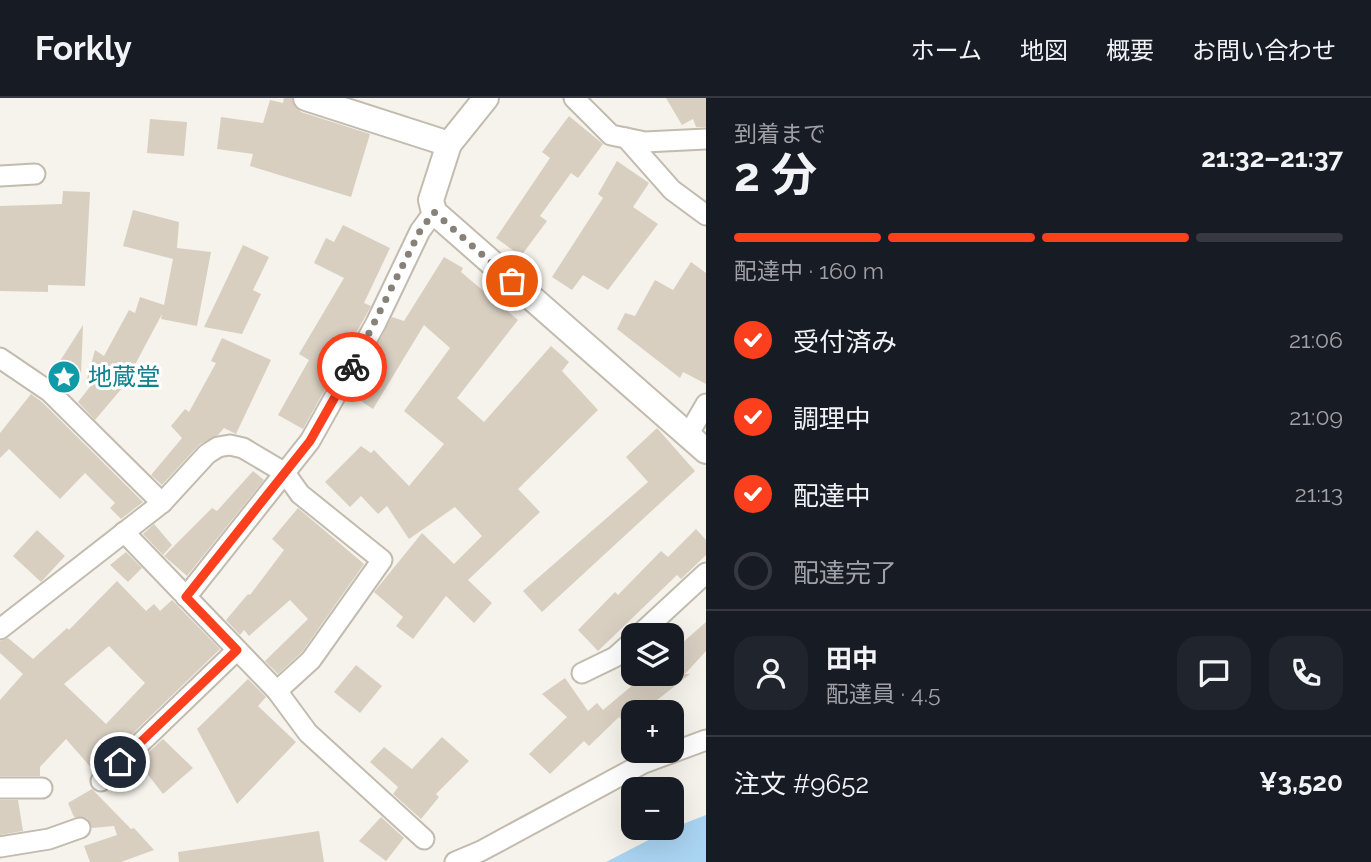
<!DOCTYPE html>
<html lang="ja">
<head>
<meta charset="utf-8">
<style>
	:root { --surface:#171b24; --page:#20242c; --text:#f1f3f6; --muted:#9ea1a6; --line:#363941; --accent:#fc3f1d }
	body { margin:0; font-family:Raleway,"Noto Sans JP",sans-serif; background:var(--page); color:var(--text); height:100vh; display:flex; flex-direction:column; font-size:26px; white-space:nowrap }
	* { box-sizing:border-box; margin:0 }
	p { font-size:23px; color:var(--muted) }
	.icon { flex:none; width:38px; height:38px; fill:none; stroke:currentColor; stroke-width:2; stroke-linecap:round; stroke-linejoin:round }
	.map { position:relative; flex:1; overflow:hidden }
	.details { display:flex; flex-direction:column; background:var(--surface); width:665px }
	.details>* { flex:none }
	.buttons { position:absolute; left:621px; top:525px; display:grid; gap:14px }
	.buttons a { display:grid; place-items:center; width:63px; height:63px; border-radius:14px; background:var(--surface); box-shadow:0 7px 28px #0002; font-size:35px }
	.pin { position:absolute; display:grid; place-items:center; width:60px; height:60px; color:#fff; margin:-30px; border:4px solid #fff; border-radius:50%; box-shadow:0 2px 7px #0007 }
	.courier { position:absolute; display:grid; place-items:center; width:70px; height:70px; margin:-35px; border:5px solid #fc3f1d; border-radius:50%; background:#fff; color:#222; box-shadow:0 2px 9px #0007 }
	.head em { font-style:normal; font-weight:700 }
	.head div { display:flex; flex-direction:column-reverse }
	.head { display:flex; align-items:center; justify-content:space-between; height:119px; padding:0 28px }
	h1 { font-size:46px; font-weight:700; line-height:52px }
	.bar { display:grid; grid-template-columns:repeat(4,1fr); gap:10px 7px; align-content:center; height:84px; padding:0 28px }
	.bar i { height:9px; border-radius:5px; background:var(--line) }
	.bar .selected { background:var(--accent) }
	.bar p { grid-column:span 4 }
	.line { display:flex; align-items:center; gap:18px; padding:0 28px; border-top:2px solid var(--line) }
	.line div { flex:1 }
	.round { display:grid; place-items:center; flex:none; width:74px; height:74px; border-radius:21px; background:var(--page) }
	ol { padding:0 28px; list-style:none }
	li { display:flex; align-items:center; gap:21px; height:77px }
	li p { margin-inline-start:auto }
	li .icon { padding:7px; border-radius:50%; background:var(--accent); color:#fff; stroke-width:4 }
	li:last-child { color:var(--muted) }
	li i { width:38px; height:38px; border:4px solid var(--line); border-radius:50% }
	header { display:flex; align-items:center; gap:42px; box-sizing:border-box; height:98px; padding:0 35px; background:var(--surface); border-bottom:2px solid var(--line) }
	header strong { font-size:33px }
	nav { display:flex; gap:38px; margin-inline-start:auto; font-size:24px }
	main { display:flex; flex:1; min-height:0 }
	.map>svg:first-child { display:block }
</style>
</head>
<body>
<header>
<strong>Forkly</strong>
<nav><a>ホーム</a><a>地図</a><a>概要</a><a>お問い合わせ</a></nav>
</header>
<main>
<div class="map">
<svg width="706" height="764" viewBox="0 0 706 764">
	<rect width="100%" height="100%" fill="#f6f3ec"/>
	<polygon fill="#a9d4f2" points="706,717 706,764 606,764 670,731"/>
	<g fill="#d8cfc1" fill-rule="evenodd">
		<polygon points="284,0 292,0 295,9 301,14 370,36 351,99 250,68 253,56 217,51 221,19 263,25 270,2 283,5"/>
		<polygon points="666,0 706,0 706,29 696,29 693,21 682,27"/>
		<polygon points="569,18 603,46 578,80 571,75 540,118 547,123 521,158 496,140 550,60 542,54"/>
		<polygon points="150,21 187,24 184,58 147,55"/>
		<polygon points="617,63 649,85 633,109 658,126 608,192 583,177 572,192 552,179 603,100 598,96"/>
		<polygon points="63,93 90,94 85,188 48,187 48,194 0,193 0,108 62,106"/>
		<polygon points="133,112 179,124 177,150 211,154 197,228 161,221 162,216 123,289 95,322 78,304 93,285 87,281 95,252 104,258 129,212 135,215 140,199 164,207 173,161 123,148"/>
		<polygon points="343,127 390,150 364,205 371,208 365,219 303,331 278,317 309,262 299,256 344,180 314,165 326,140 334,144"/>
		<polygon points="243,147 269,159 253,192 261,196 242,236 204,229"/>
		<polygon points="444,159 463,170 461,174 518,222 457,300 484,324 551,248 569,264 562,273 598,312 518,391 540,414 468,482 492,505 474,525 446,498 413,541 396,528 403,519 374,494 422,435 454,466 482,438 455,409 409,441 387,408 378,416 361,398 350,409 325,384 361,348 371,355 374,352 409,388 444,346 404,313 450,250 424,227 373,311 350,296 392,219 404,223"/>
		<polygon points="691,164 706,175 706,286 683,274 680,280 617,231 625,215 635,218 655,182 673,192"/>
		<polygon points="83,227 81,277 60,263"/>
		<polygon points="222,240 271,262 236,336 224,330 218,337 200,346 162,387 151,377 182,340 171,328 185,311 189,314 216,265 211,263"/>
		<polygon points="31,296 42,304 143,404 121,421 110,410 115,405 85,375 60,401 9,351 0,360 0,335"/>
		<polygon points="657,330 695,373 542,514 523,493 648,384 626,359"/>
		<polygon points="253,373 264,382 187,478 164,458 212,410 217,413"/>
		<polygon points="298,410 364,466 302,554 278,576 265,563 308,521 290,502 249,538 244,532 240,537 226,522 248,496 250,497 284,452 272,441"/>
		<polygon points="154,426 172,447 163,457 143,436"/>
		<polygon points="696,431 706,442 706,457 681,481 677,477 598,553 578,532 615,494 618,497 661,453 668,459"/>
		<polygon points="37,432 65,458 41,484 13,458"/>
		<polygon points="126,454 142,470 128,484 110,467"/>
		<path d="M117,483L146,513L154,506L160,513L172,502L220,551L94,673L66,641L40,669V678H0V602L23,576L0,555V543L8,540L33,561L67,530L69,532ZM109,548L145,585L106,626L64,586Z"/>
		<polygon points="706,524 706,553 685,576 690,576 642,614 634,614 634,621 626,627 619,619 589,648 584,643 550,676 529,656 567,619 542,596 565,580 588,613 597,605 603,612 646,576 672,576 672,554"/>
		<polygon points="356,567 382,588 360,615 334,594"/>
		<polygon points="248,581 266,599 258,608 296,644 237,706 197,631"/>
		<polygon points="442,639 469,663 436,696 439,699 421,721 393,696 398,689 370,664 384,649 412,671"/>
		<polygon points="163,641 193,670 163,696 138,664"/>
		<polygon points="92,691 131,731 134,730 154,752 121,764 90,764 84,748 117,737 114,728 92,730 87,720 74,719 68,705"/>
		<polygon points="0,702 18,702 23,733 0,737"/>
		<polygon points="381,719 404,740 386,763 359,743"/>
		<polygon points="319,733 324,764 179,764 178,754"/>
	</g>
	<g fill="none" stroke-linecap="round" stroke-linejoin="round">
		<defs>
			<g id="minor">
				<polyline points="574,0 611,37 645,44 706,41"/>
				<polyline points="626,40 672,92 706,117"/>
				<polyline points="0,78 35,76"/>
				<polyline points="0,260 50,294 162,405"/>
				<polyline points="688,337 706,306"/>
				<polyline points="124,434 277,593"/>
				<polyline points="186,499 310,343 376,225 420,133 434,114"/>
				<polyline points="0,531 162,405 207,356 218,349 230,347 243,350 285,375 300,396 382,462 311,562 277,593 308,635 424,741"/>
				<polyline points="639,537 706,475"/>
				<polyline points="582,575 615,559 634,542"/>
				<polyline points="101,683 237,552"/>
				<polyline points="0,690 42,690"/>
				<polyline points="0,749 49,741 80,730"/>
				<polyline points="455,764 481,753 644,665 706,642"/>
			</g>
			<g id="tertiary">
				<polyline points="306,0 449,46"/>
				<polyline points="486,0 449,46 431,102 434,114 706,353"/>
			</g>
		</defs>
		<use href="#minor" stroke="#c2bbae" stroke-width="23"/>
		<use href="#tertiary" stroke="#c2bbae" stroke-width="28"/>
		<use href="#minor" stroke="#fff" stroke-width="19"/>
		<use href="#tertiary" stroke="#fff" stroke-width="24"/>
	</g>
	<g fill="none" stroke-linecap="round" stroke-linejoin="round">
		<polyline stroke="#878178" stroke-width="7" stroke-dasharray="0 12.6" points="352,269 420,133 434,114 512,183"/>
		<polyline stroke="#fc3f1d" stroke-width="9" points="120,664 237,552 186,499 310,343 352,269"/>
	</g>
	<defs>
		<symbol id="sight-disc" viewBox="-11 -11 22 22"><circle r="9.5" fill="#0f9aa8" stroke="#fff"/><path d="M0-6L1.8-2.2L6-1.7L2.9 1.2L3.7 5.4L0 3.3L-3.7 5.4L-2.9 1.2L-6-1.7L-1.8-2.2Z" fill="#fff"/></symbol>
	</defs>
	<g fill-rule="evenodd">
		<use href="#sight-disc" x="45" y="260" width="38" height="38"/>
	</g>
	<g text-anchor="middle" stroke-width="6" stroke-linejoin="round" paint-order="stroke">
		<g font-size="24" fill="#0d838f" stroke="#fff" text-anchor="start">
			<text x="88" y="287">地蔵堂</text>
		</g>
	</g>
</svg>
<div class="buttons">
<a><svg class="icon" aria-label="layers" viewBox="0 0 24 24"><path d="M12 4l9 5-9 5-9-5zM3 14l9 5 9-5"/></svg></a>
<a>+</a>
<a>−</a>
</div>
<div class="pin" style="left:512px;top:183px;background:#ea580c"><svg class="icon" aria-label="bag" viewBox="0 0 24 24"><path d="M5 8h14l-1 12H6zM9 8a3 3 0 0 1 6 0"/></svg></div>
<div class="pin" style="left:120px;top:664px;background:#1f2937"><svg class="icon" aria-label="home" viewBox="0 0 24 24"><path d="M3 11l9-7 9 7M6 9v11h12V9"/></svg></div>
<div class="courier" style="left:352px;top:269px"><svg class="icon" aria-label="bike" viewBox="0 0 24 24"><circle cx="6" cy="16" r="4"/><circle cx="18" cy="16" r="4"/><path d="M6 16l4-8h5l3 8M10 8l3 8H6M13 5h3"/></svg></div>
</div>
<section class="details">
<div class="head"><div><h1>2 分</h1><p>到着まで</p></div><em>21:32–21:37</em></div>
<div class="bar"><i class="selected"></i><i class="selected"></i><i class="selected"></i><i></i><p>配達中 · 160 m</p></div>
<ol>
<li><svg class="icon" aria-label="check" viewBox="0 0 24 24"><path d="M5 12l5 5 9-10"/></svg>受付済み<p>21:06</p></li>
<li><svg class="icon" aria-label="check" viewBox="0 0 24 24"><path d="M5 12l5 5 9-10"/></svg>調理中<p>21:09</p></li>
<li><svg class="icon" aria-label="check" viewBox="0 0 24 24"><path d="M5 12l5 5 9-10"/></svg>配達中<p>21:13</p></li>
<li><i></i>配達完了</li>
</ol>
<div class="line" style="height:126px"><a class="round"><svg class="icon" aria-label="person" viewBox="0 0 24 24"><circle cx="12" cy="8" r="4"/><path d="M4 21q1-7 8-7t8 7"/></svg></a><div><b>田中</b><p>配達員 · 4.5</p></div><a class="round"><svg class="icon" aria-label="chat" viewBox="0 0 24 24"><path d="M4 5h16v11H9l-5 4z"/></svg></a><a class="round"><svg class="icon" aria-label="phone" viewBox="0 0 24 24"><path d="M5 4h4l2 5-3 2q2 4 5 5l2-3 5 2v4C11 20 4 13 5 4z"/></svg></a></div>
<div class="line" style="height:91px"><div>注文 #9652</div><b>¥3,520</b></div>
</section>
</main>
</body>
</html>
